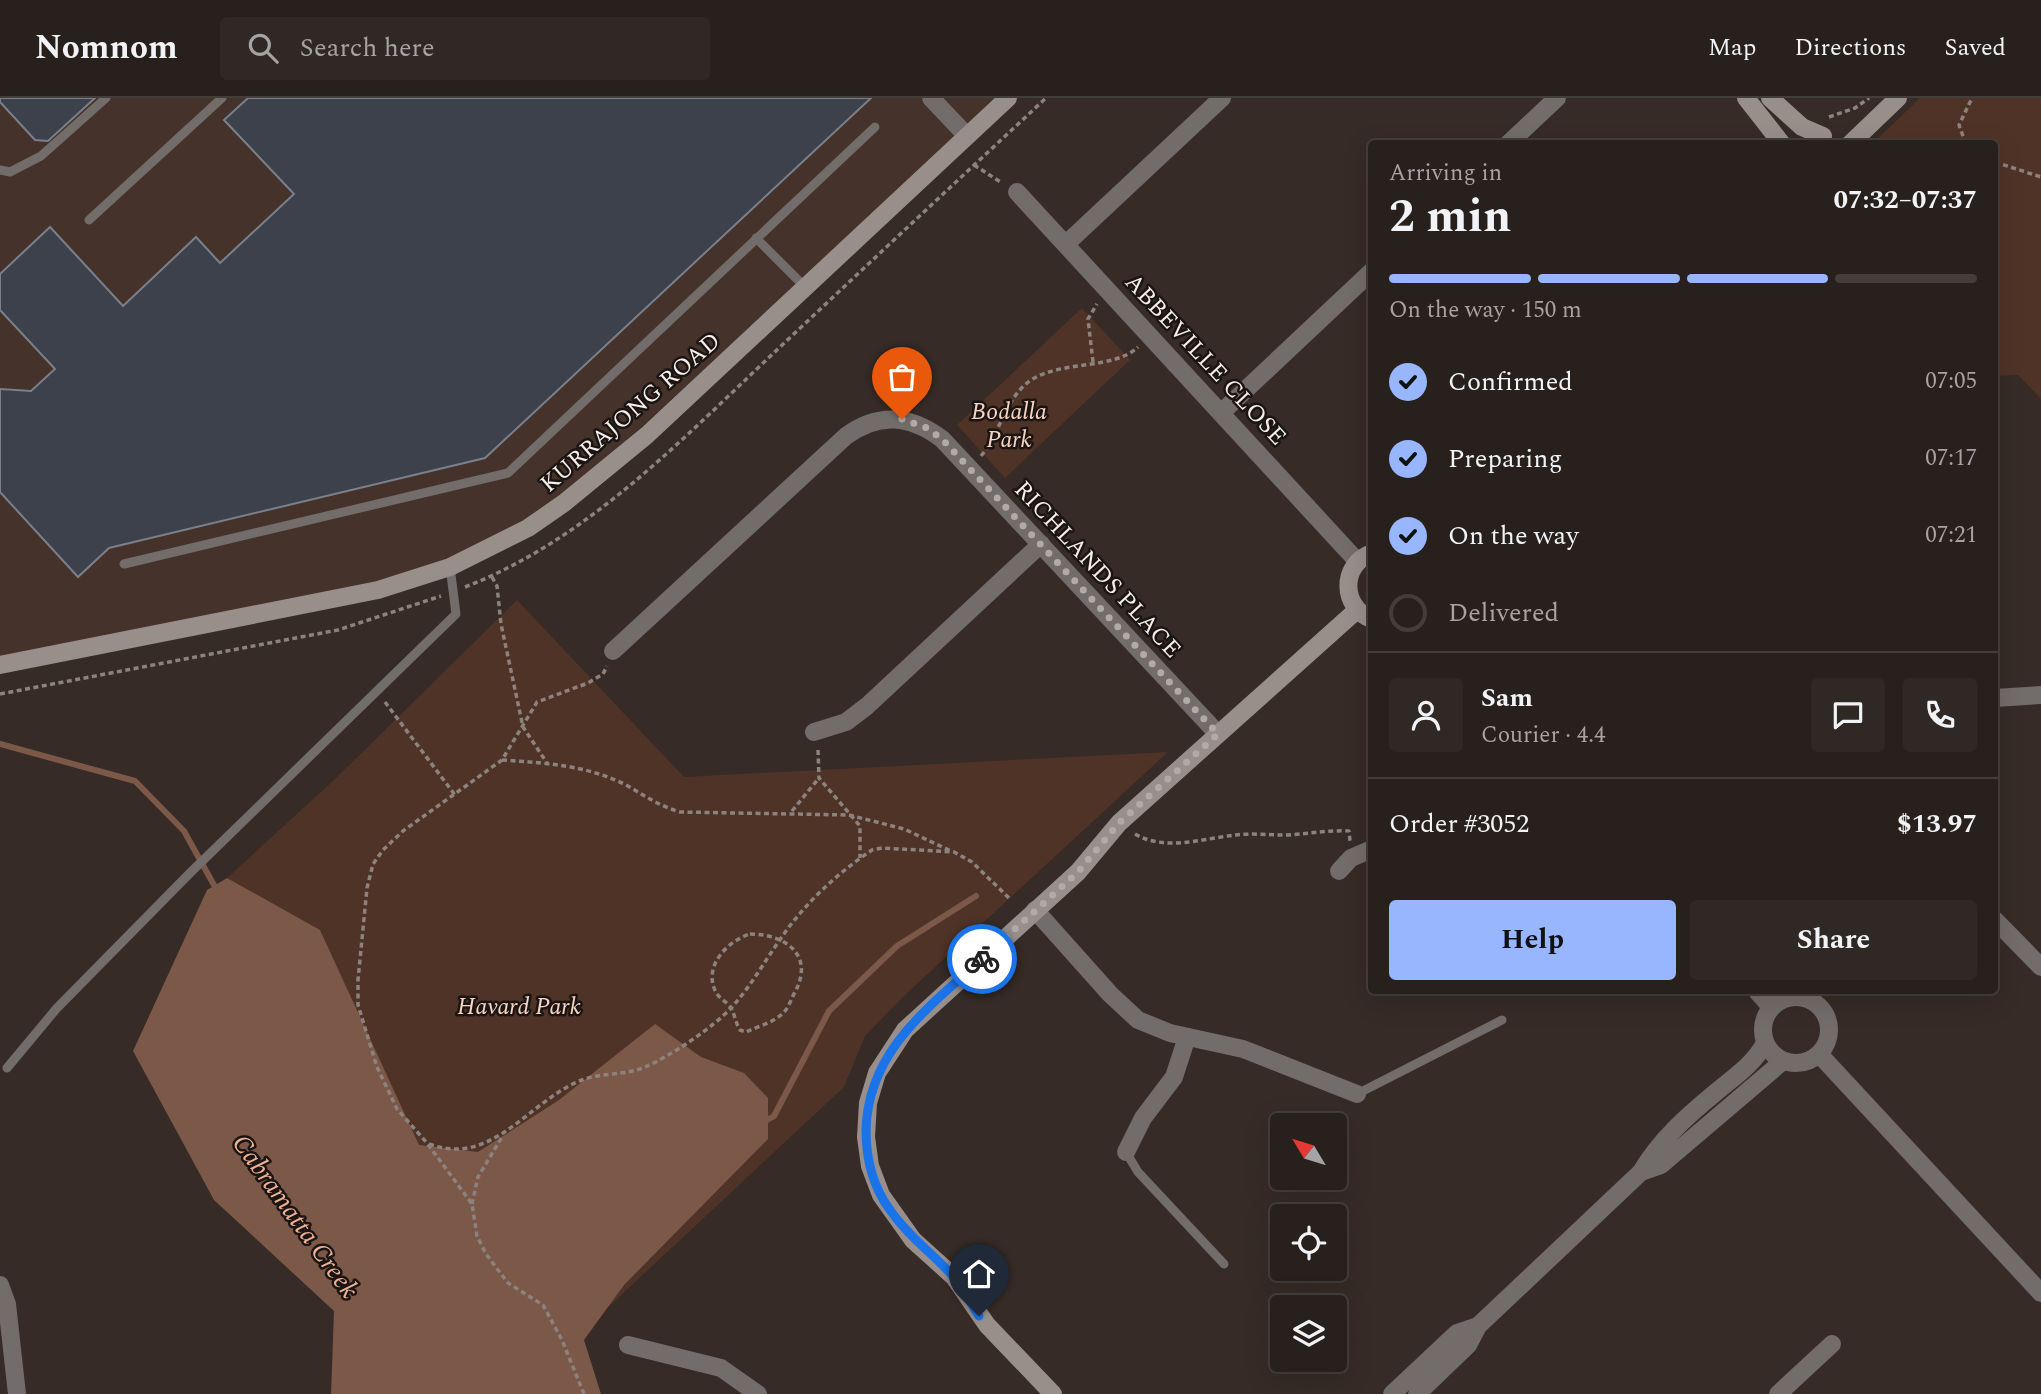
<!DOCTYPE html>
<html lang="en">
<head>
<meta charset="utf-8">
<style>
	:root { --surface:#28201c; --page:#302825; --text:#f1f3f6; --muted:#a5a3a3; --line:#443e3b; --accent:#98b6fd }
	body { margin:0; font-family:Spectral,serif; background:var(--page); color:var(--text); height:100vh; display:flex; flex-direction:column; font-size:26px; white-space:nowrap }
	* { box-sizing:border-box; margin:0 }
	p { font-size:23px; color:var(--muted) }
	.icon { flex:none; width:38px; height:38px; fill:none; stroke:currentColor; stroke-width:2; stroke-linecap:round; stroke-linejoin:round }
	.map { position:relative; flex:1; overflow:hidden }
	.panel { position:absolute; left:1368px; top:42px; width:630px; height:854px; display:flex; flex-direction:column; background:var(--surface); border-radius:7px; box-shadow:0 7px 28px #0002,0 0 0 2px var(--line) }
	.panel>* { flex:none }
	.needle { width:46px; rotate:308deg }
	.controls { position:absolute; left:1270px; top:1015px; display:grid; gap:14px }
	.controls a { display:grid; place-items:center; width:77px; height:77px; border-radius:7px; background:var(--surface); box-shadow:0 7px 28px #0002,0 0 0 2px var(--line); font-size:35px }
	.pin { position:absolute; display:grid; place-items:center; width:60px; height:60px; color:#fff; margin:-72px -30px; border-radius:50% 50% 50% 0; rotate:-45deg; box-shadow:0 0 7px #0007 }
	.pin .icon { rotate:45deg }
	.courier { position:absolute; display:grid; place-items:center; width:70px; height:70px; margin:-35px; border:5px solid #1a73e8; border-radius:50%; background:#fff; color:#222; box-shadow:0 2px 9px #0007 }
	.summary em { font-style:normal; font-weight:700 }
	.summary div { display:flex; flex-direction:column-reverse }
	.summary { display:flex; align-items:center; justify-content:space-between; height:119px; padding:0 21px }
	h1 { font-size:46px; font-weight:700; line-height:52px }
	.bar { display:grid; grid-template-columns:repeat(4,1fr); gap:10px 7px; align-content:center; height:84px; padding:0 21px }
	.bar i { height:9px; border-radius:5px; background:var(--line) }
	.bar .selected { background:var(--accent) }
	.bar p { grid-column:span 4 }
	.line { display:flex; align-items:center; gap:18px; padding:0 21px; border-top:2px solid var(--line) }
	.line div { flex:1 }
	.round { display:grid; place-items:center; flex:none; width:74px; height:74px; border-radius:7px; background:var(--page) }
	ol { padding:0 21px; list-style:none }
	li { display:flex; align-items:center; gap:21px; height:77px }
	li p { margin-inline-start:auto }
	li .icon { padding:7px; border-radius:50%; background:var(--accent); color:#111; stroke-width:4 }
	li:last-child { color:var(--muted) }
	li i { width:38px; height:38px; border:4px solid var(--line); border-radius:50% }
	.primary-button { display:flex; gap:14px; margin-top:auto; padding:14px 21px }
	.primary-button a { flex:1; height:80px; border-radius:7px; background:var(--accent); color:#111; font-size:28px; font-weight:700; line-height:80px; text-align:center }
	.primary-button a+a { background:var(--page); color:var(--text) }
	header { display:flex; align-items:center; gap:42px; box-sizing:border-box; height:98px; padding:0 35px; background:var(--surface); border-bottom:2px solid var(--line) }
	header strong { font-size:33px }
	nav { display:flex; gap:38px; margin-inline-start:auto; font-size:24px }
	.search { width:490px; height:63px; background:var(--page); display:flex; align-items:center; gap:18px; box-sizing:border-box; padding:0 24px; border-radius:7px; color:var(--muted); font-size:26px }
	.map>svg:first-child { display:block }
</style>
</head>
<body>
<header>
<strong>Nomnom</strong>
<div class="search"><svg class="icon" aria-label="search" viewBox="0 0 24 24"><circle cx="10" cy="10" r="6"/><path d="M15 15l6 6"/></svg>Search here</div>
<nav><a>Map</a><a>Directions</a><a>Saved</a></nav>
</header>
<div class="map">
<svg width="2041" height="1296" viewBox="0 0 2041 1296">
	<rect width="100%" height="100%" fill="#362b26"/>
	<polygon fill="#45332b" points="0,0 1008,0 528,430 345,500 0,568"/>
	<g fill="#4f3326">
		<polygon points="1920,0 2041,0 2041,301 2018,277 1995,278 1995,46 1873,45"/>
		<polygon points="1082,210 1130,262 1005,380 957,327"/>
		<polygon points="517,502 684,679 1168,654 905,897 865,938 844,989 572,1243 237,906 227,780 335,681"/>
	</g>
	<polygon fill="#7b5847" points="227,780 320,832 419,1047 478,1054 559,1002 655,926 701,959 744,975 768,1000 768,1041 624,1187 584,1242 601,1296 331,1296 334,1213 214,1102 133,953 207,792"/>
	<path fill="#7c5848" d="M624,1061L658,1062L675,1070C675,1074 676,1078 675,1081C669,1097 627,1132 611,1135C596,1128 573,1106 574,1089L585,1079Z"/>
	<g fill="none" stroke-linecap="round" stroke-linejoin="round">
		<g stroke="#7c5848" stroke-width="6">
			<polyline points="0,646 135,683 184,733 245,843 201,988 217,1044 298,1143 339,1202 353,1245 359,1296"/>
			<polyline points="667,1073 690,1069 774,1018 829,913 897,848 976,798"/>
			<polyline points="250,1085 306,1086 402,1115 538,1237 562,1296"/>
			<polyline points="440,1151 551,1097 580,1091"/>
		</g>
	</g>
	<g fill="#3c414b" stroke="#7a7f8a" stroke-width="2">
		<polygon points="0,0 95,0 48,43 35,42 0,4"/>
		<polygon points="248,0 871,0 485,360 109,450 78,479 0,394 0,291 31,293 55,271 0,212 0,176 50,129 123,208 196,139 220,165 294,96 224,22"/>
	</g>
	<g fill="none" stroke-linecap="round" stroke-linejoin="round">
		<g stroke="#8c837f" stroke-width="3.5" stroke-dasharray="5 3.5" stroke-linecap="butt">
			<polyline points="1829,19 1855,10 1869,0"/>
			<polyline points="1966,46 1959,27 1972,0"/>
			<polyline points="1995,64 2041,79"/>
			<polyline points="974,67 1002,85"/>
			<polyline points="1093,264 1088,221 1097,206"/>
			<path d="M981,358C1001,334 1005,300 1031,282C1062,262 1114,272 1138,249"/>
			<polyline points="492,479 497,488 501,526 523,629 547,665"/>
			<path d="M465,489C589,441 684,339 779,250C868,166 957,83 1046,0"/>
			<polyline points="0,596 338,532 441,498"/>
			<polyline points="385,604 455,697"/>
			<polyline points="818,652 819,680 860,728 860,760"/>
			<path d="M502,662C545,665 587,667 626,687C644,697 659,708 680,714L849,717L904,731L951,753"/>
			<polyline points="792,713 819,680"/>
			<path d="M1135,736C1166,754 1204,740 1236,737C1252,735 1269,737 1285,737C1307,736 1327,732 1349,733L1350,743"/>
			<path d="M750,836C785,836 815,857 795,894C791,901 788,912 781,917C771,925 757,929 746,934L740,932C736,926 735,918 732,912C729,905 721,902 717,896C701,870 727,843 750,836Z"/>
			<path d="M429,1046C493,1070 529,1002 582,982C602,974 625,978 645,969C669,959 714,929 732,909C759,879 776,841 804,811C823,789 848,768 872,752L882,750L954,754L972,764L1011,802"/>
			<polyline points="472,1106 478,1079 502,1039"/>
			<polyline points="584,1296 562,1242 543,1207 508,1185 486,1156 477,1138 472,1106 427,1045 397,1011 377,969 358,907 358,882 367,790 373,766 383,752 403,733 502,662 537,604 588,585 603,576 607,568"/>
		</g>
		<g stroke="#726c6a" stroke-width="9">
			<polyline points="0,72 10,74 41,58 106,0"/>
			<polyline points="89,122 222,0"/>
			<polyline points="756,140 806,190"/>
			<polyline points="124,466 508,375 875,29"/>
			<polyline points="7,970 57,910 190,775 456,516 450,469"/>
			<polyline points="1357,996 1502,922"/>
			<polyline points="1126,1054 1138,1074 1224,1166"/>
		</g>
		<g stroke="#726c6a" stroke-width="18">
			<polyline points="931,0 967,38"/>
			<polyline points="1508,46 1557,0"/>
			<polyline points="1017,94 1358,464"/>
			<polyline points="1066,146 1222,0"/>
			<polyline points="1222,314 1372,173"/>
			<path d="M613,553L846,338C879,314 910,317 942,341L1218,636"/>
			<polyline points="1995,600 2041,597"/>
			<polyline points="814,634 846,624 867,608 1041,446"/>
			<polyline points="1339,773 1351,760 1372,751"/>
			<polyline points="1035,812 1110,896 1138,922 1170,935 1243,951 1357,996"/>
			<polyline points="1995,822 2041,869"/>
			<polyline points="1756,892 1771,909"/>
			<circle cx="1796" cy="932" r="33"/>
			<polyline points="1819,956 2041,1195"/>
			<polyline points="1126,1054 1143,1020 1174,979 1187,939"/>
			<polyline points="1641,1074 1661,1067 1783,963"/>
			<polyline points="0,1187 7,1206 17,1296"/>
			<polyline points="628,1247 721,1270 758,1296"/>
			<polyline points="1392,1296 1457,1235 1478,1228"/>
			<path d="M1417,1296L1468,1247L1478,1228L1641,1074C1660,1042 1687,1018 1715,995C1734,979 1753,967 1765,945"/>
			<polyline points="1778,1296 1832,1246"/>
		</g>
		<g stroke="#988f8b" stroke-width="18">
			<polyline points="1746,0 1782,46"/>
			<polyline points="1770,0 1802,29 1823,38"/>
			<polyline points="1850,46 1898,0"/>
			<path d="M1372,455C1340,466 1341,510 1372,521"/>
			<polyline points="0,567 378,492 450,469 528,430 564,405 647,337 1008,0"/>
			<polyline points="1053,1296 987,1227 954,1179 913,1142 881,1097 870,1068 866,1039 868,1005 877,975 905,932 1078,774 1119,725 1357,512"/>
		</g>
	</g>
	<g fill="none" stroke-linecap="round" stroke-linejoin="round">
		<polyline stroke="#b2aaa6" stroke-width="7" stroke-dasharray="0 12.6" points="902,321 927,330 942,341 1218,636 1119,725 1078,774 982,861"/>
		<path stroke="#1a73e8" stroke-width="9" d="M979,1218C970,1204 963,1189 953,1178C932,1155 908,1138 890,1112C873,1089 866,1060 866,1032C868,953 928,910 982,861"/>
	</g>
	<g text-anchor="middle" stroke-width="5" stroke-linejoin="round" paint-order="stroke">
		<g font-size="24" fill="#f5eeeb" stroke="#1a1513">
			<text transform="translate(1206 261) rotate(47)" y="8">ABBEVILLE CLOSE</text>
			<text transform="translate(630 314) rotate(-41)" y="8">KURRAJONG ROAD</text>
			<text transform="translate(1098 471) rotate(47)" y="8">RICHLANDS PLACE</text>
		</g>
		<g font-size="24" font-style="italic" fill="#fad4c2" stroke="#1a1513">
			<text x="1009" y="321">Bodalla<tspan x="1009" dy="28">Park</tspan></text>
			<text x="519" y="916">Havard Park</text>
		</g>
		<g font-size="26" font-style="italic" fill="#efb094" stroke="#1a1513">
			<text transform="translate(296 1118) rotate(54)" y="9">Cabramatta Creek</text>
		</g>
	</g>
</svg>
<div class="controls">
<a><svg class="needle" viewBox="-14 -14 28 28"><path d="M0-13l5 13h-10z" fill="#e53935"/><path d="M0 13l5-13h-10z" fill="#a5a3a3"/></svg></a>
<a><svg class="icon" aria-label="locate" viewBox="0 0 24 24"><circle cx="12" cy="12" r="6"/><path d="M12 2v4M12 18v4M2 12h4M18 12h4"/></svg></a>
<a><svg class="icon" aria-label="layers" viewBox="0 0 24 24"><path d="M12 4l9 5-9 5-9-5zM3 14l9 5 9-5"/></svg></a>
</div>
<div class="pin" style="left:902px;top:321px;background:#ea580c"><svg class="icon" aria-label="bag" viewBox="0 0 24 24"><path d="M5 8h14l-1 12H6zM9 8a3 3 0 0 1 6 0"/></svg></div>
<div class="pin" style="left:979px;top:1218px;background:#1f2937"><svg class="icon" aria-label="home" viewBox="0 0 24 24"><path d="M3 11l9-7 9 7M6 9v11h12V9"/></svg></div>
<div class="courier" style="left:982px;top:861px"><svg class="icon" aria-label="bike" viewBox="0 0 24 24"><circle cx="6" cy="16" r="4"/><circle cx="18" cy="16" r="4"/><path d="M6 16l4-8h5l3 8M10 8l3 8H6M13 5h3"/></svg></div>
<section class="panel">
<div class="summary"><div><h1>2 min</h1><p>Arriving in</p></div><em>07:32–07:37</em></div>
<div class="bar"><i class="selected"></i><i class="selected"></i><i class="selected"></i><i></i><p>On the way · 150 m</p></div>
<ol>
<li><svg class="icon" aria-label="check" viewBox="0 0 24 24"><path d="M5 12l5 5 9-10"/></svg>Confirmed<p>07:05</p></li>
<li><svg class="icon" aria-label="check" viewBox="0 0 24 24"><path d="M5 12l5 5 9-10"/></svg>Preparing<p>07:17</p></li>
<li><svg class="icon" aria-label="check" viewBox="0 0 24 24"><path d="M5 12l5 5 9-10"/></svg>On the way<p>07:21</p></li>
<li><i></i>Delivered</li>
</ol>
<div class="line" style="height:126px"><a class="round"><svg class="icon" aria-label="person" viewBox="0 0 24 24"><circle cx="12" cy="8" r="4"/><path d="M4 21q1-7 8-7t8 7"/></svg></a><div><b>Sam</b><p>Courier · 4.4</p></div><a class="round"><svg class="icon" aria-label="chat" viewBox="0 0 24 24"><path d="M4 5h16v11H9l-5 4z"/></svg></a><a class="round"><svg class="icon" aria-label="phone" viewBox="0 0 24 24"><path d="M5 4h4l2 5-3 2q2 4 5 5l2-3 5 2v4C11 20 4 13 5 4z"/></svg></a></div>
<div class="line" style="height:91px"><div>Order #3052</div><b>$13.97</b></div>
<div class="primary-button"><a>Help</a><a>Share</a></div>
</section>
</div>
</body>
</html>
